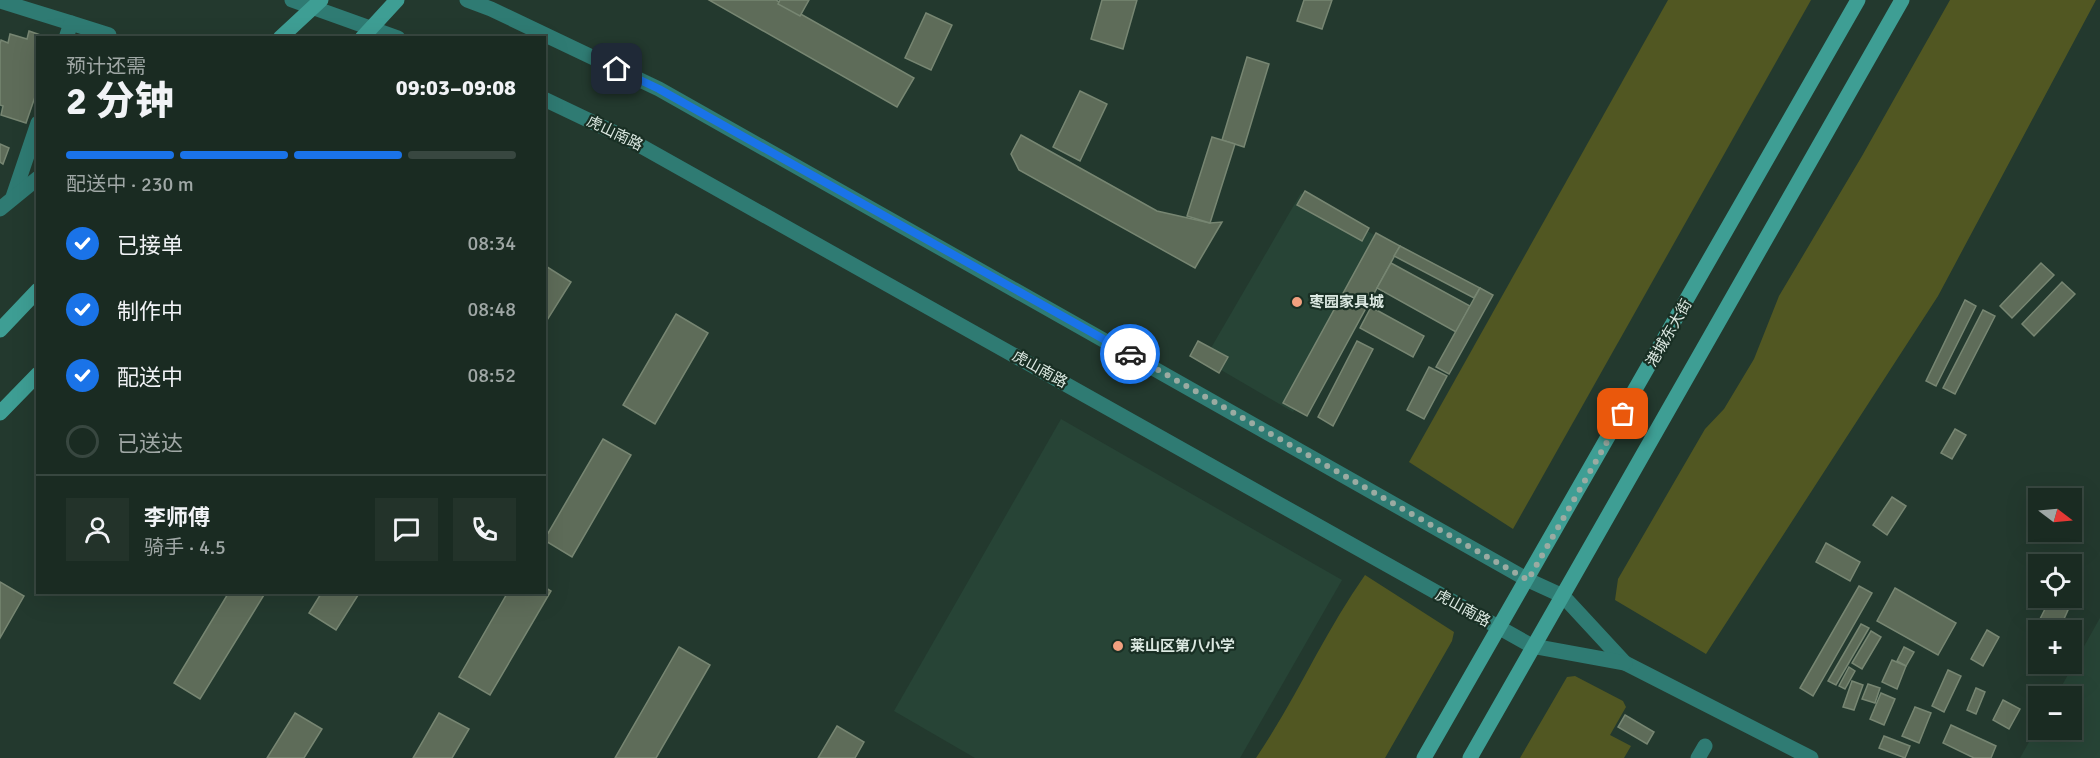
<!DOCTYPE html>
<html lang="zh">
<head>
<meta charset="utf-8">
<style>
	:root { --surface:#1a2b22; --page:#23332a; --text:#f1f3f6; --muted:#9fa7a5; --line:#384740; --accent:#1a73e8 }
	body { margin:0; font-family:Signika,"Noto Sans SC",sans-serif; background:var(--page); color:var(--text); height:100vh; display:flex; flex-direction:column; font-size:22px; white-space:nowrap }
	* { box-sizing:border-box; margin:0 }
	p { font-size:20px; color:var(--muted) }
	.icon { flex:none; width:33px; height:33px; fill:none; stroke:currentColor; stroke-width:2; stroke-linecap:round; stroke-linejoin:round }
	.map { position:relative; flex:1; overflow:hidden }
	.panel { position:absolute; left:36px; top:36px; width:510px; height:558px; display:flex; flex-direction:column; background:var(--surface); border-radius:0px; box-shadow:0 6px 24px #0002,0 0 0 2px var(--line) }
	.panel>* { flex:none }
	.needle { width:39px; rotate:106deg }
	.tools { position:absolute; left:2028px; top:488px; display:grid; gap:12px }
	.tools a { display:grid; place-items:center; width:54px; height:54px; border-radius:0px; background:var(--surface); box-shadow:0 6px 24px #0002,0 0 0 2px var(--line); font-size:30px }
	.pin { position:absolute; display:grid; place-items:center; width:51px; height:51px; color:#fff; margin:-26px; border-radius:12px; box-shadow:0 3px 9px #0006 }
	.courier { position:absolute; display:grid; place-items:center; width:60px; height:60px; margin:-30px; border:4px solid #1a73e8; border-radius:50%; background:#fff; color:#222; box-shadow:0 2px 8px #0007 }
	.overview em { font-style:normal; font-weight:800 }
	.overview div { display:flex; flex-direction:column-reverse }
	.overview { display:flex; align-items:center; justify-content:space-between; height:102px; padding:0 30px }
	h1 { font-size:39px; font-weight:800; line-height:45px }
	.bar { display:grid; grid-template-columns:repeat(4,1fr); gap:9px 6px; align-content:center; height:72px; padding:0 30px }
	.bar i { height:8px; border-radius:4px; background:var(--line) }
	.bar .selected { background:var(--accent) }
	.bar p { grid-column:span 4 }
	.line { display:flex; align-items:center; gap:15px; padding:0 30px; border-top:2px solid var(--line) }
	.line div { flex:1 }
	.round { display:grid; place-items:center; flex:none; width:63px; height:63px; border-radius:0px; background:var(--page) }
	ol { padding:0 30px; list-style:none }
	li { display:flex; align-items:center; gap:18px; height:66px }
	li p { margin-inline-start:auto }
	li .icon { padding:6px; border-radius:50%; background:var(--accent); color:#fff; stroke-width:4 }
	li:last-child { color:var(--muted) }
	li i { width:33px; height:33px; border:3px solid var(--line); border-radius:50% }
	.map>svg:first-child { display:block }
</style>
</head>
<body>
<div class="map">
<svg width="2100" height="758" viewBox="0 0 2100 758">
	<rect width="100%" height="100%" fill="#23392e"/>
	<g fill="#274436">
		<polygon points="1301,193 1390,244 1293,412 1204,360"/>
		<polygon points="1061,419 1342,580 1240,758 975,758 894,711"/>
		<polygon points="2100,618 2100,758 2020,758 2038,726 2038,729 2072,729 2072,696 2056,696"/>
	</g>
	<g fill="#515722">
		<polygon points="1668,0 1811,0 1513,529 1409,462"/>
		<polygon points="1950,0 2096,0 1938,296 1706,654 1615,600 1618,579 1705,429 1724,409 1754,359 1779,296 1862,156"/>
		<path d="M1365,575L1454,632L1452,641L1385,758H1256C1296,699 1324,633 1365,575Z"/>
		<polygon points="1575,676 1623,701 1626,707 1610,735 1631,746 1624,758 1520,758 1567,677"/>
	</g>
	<g fill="#5e6c59" stroke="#778672" stroke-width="1.5">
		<polygon points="709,0 776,0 914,78 897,107"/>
		<polygon points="780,0 809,0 800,16 778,4"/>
		<polygon points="1102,0 1137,0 1123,49 1091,39"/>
		<polygon points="1304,0 1332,0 1322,29 1297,21"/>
		<polygon points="926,13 952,25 931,70 905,58"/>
		<polygon points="29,31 49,38 38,38 38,88 26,123 1,115 3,106 0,105 0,44 1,40 8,43 10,34 27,39"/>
		<polygon points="1247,57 1269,64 1244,147 1222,140"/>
		<polygon points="1080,91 1107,104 1080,161 1053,147"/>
		<polygon points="1021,135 1157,211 1210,223 1222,222 1195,268 1019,170 1011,154"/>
		<polygon points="1212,137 1235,144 1210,223 1187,216"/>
		<polygon points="0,144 9,148 3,164 0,162"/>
		<polygon points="1305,191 1369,228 1362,241 1297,205"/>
		<polygon points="1376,233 1400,246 1307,416 1283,403"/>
		<polygon points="1400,246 1480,288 1474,298 1394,256"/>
		<polygon points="1391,263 1470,306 1456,332 1377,288"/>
		<polygon points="2041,263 2054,275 2012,318 2000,306"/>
		<polygon points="544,265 571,282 544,325"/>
		<polygon points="2062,282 2075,294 2034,336 2022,324"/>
		<polygon points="1480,288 1493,295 1449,374 1436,367"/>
		<polygon points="1965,300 1976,306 1936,386 1926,381"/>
		<polygon points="1371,307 1424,336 1413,357 1360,328"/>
		<polygon points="1983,310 1995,316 1955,394 1943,388"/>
		<polygon points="676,314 708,333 655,424 623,405"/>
		<polygon points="1198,341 1228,357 1219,373 1190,356"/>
		<polygon points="1357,341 1373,349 1333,426 1318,417"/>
		<polygon points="1429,367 1447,376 1424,419 1407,410"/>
		<polygon points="1955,429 1966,435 1952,459 1941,453"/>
		<polygon points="603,439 631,455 572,557 544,540"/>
		<polygon points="1892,497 1906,506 1887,535 1873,525"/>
		<polygon points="1826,543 1860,562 1850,581 1816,562"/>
		<polygon points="0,582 24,596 0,638"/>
		<polygon points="1859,586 1872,593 1813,696 1800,688"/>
		<polygon points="544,587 551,591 490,695 459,677 508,592 544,592"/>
		<polygon points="1895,588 1956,623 1938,655 1877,621"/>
		<polygon points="229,592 264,595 200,699 174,683"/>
		<polygon points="322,592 360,592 336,630 309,613"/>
		<polygon points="2049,601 2068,610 2059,630 2038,630 2038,640 2031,637"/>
		<polygon points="1861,624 1869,628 1836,685 1828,681"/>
		<polygon points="1987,630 1999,637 1983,666 1971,659"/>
		<polygon points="1871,631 1881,637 1862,669 1852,663"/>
		<polygon points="679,647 710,665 656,758 615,758"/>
		<polygon points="1904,647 1914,652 1906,666 1897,661"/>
		<polygon points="1892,660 1906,666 1897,689 1882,682"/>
		<polygon points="1849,667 1855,671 1845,689 1839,686"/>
		<polygon points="1948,670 1961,676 1944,712 1932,706"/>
		<polygon points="1852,681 1863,685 1854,710 1843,707"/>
		<polygon points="1868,684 1880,688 1875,703 1862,699"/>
		<polygon points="1976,688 1985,692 1976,714 1967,710"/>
		<polygon points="1881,693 1895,699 1884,725 1870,719"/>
		<polygon points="2003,700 2020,709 2009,729 1993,720"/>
		<polygon points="1915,707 1931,713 1919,743 1902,736"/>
		<polygon points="295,713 322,729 304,758 267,758"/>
		<polygon points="439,713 469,729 452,758 413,758"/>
		<polygon points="1625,715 1654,732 1647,744 1618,727"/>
		<polygon points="1951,725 1996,746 1991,758 1974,758 1943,743"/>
		<polygon points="837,726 864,742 855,758 818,758"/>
		<polygon points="1884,736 1910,746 1905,758 1879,748"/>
	</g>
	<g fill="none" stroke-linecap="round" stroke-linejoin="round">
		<g stroke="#2f7b73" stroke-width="15">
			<polyline points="0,1 71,23"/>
			<polyline points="66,38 71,23 109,35 108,38"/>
			<polyline points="13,197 38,123"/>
			<polyline points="0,209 38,178"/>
			<polyline points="1563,596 1625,663 1811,758"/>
			<polyline points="1532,646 1625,663"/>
			<polyline points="1698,758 1705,746"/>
		</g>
		<g stroke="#2f7b73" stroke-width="15">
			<polyline points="292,0 398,38"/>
			<polyline points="467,0 491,9 659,89 1528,580 1563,596"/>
			<polyline points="544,99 632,141 1532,646"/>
		</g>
		<g stroke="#3e9e94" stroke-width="15">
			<polyline points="280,38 321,0"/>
			<polyline points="362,38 397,0"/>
			<polyline points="0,330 38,290"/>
			<polyline points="0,413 38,374"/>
			<polyline points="1424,758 1858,0"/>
			<polyline points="1470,758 1902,0"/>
		</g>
	</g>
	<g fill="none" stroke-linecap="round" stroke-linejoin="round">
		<polyline stroke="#9baba2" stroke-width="6" stroke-dasharray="0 10.8" points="1130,354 1528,580 1623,414"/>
		<polyline stroke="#1a73e8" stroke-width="8" points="617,69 659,89 1130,354"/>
	</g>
	<g fill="#f2a07f" stroke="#192f24" stroke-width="2">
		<circle cx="1297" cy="302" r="6"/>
		<circle cx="1118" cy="646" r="6"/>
	</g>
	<g text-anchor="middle" stroke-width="4.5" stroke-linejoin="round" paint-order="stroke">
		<g font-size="15" fill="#dbe8e1" stroke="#192f24">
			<text transform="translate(615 133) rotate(26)" y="5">虎山南路</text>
			<text transform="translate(1669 333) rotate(-60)" y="5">港城东大街</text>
			<text transform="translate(1040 369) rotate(29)" y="5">虎山南路</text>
			<text transform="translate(1463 608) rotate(29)" y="5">虎山南路</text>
		</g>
		<g font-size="15" font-weight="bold" fill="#dbe8e1" stroke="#192f24" text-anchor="start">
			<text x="1309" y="307">枣园家具城</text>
			<text x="1130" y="651">莱山区第八小学</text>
		</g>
	</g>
</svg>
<div class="tools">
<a><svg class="needle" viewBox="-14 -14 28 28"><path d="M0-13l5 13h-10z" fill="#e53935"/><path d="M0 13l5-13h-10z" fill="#9fa7a5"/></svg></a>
<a><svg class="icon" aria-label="locate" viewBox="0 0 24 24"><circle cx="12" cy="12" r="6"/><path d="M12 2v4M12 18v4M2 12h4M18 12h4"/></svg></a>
<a>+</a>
<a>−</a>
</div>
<div class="pin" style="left:1623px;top:414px;background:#ea580c"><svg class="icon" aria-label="bag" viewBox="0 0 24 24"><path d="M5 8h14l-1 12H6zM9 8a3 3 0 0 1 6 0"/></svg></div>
<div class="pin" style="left:617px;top:69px;background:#1f2937"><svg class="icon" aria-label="home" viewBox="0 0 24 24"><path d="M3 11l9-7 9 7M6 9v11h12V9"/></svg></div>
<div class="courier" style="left:1130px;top:354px"><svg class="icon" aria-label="car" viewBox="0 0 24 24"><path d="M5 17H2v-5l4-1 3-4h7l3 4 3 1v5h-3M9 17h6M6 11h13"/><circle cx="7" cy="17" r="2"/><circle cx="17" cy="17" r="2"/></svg></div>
<section class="panel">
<div class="overview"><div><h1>2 分钟</h1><p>预计还需</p></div><em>09:03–09:08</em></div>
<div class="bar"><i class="selected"></i><i class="selected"></i><i class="selected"></i><i></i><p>配送中 · 230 m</p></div>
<ol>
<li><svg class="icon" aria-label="check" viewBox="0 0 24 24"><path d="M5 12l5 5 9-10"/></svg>已接单<p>08:34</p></li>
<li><svg class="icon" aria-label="check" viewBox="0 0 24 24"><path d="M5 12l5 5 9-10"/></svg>制作中<p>08:48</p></li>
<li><svg class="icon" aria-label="check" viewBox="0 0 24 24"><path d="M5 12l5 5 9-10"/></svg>配送中<p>08:52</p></li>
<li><i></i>已送达</li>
</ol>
<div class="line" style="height:108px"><a class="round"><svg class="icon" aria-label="person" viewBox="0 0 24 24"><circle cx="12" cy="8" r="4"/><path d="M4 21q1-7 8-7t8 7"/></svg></a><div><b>李师傅</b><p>骑手 · 4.5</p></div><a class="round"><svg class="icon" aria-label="chat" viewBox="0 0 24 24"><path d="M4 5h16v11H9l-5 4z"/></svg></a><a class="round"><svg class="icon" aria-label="phone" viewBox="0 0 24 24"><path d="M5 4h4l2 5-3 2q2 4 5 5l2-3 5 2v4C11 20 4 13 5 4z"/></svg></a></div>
</section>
</div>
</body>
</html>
